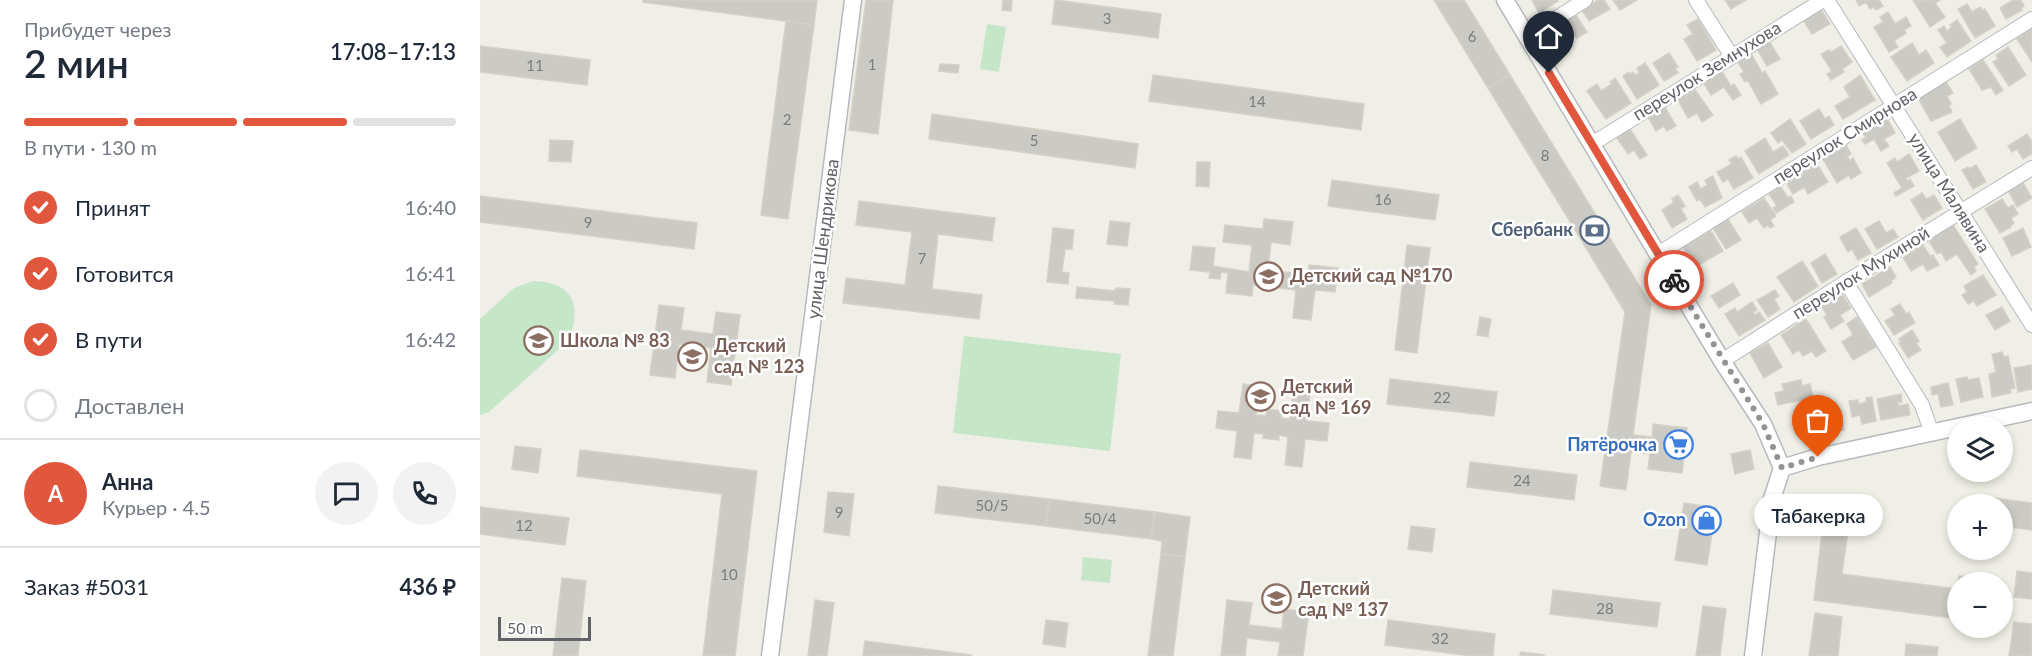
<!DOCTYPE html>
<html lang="ru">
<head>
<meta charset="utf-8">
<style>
	:root { --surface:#fff; --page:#f2f2f3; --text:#1f2937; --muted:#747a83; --line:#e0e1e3; --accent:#e0573d }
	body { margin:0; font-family:Lato,sans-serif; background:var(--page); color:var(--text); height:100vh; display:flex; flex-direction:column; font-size:22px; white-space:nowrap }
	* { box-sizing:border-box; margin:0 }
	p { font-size:20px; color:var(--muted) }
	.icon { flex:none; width:33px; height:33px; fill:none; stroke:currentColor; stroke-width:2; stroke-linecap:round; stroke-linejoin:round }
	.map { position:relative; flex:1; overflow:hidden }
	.side { display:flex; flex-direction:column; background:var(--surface); width:480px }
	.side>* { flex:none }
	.tools { position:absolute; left:1467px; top:416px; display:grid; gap:12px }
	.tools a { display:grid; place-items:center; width:66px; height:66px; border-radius:50%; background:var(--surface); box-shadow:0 3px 9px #0003; font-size:30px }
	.scale { position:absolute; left:18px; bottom:15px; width:93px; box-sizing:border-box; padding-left:6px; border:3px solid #5f6267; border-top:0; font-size:16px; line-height:21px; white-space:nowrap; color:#5f6267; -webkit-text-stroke:4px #fff; paint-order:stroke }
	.pin { position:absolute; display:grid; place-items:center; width:51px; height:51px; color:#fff; margin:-62px -26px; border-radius:50% 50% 50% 0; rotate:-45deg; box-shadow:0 0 6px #0007 }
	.pin .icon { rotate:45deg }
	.courier { position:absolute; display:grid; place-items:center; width:60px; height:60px; margin:-30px; border:4px solid #e0573d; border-radius:50%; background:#fff; color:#222; box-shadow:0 2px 8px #0007 }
	.bubble { position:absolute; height:42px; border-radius:21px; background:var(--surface); box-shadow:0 3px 9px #0003; font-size:20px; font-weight:600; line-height:42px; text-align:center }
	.overview em { font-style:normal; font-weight:600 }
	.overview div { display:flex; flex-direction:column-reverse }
	.overview { display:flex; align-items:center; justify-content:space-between; height:102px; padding:0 24px }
	h1 { font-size:39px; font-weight:600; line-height:45px }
	.bar { display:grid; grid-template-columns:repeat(4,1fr); gap:9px 6px; align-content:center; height:72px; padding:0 24px }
	.bar i { height:8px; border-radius:4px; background:var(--line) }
	.bar .on { background:var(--accent) }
	.bar p { grid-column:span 4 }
	.line { display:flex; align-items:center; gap:15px; padding:0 24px; border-top:2px solid var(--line) }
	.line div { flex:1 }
	.round { display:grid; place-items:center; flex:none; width:63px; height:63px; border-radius:32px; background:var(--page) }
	ol { padding:0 24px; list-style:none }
	li { display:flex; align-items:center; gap:18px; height:66px }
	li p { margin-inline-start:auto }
	li .icon { padding:6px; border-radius:50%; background:var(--accent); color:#fff; stroke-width:4 }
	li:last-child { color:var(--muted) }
	li i { width:33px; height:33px; border:3px solid var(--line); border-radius:50% }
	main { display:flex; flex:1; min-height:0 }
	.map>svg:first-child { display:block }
</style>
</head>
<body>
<main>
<section class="side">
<div class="overview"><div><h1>2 мин</h1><p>Прибудет через</p></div><em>17:08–17:13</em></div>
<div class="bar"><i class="on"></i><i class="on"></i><i class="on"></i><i></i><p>В пути · 130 m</p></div>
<ol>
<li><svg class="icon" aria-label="check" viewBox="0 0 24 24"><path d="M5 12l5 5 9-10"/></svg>Принят<p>16:40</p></li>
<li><svg class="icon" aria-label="check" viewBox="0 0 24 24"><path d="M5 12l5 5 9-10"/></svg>Готовится<p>16:41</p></li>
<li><svg class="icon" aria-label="check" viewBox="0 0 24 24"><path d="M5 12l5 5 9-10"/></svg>В пути<p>16:42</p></li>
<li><i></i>Доставлен</li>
</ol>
<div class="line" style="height:108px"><b class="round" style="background:var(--accent);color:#fff">А</b><div><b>Анна</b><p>Курьер · 4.5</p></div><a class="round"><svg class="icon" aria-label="chat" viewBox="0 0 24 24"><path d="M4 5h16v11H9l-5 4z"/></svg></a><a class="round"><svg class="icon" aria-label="phone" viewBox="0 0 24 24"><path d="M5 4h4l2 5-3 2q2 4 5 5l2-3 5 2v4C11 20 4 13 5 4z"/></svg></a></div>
<div class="line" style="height:78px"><div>Заказ #5031</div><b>436 ₽</b></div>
</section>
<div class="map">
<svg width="1552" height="656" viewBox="0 0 1552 656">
	<rect width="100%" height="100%" fill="#f0efe7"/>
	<g fill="#c6e6c8">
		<polygon points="507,24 526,27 519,72 500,69"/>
		<path d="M53,281C93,282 102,305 89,340L9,412L0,415V319L34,288Z"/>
		<polygon points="484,336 641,354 630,451 473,433"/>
		<polygon points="603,557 632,560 630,583 601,580"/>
	</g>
	<g fill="#cccac4" stroke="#d4d1c6" stroke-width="1.5">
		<polygon points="163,0 337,0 334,25 163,2"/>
		<polygon points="386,0 413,0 398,134 369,130"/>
		<polygon points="523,0 532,0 531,11 522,10"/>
		<polygon points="575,0 681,14 678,38 572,24"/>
		<polygon points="954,0 984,0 1030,75 1008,88"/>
		<polygon points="1052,0 1077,0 1078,1 1059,13"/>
		<polygon points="1118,0 1124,0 1130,9 1109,21 1102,10"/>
		<polygon points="1133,0 1157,0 1140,10"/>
		<polygon points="1245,0 1266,0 1251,9"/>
		<polygon points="1376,0 1399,0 1403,6 1396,10 1394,7 1390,9 1386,2 1379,6"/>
		<polygon points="1433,0 1460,0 1455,3 1465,17 1450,27"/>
		<polygon points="1533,0 1541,0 1544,6 1541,8 1542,10 1526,19 1520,8"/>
		<polygon points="1487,4 1492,12 1500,7 1502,10 1505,9 1515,26 1495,38 1478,9"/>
		<polygon points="1341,9 1350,24 1332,34 1323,20"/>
		<polygon points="1094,12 1107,32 1097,38 1093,34 1078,43 1069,29"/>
		<polygon points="1408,12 1415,24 1426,17 1431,26 1424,30 1426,33 1414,41 1418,47 1409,52 1394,27 1403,22 1400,17"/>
		<polygon points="1218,19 1236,50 1217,61 1204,39 1213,34 1207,25"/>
		<polygon points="1477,20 1491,41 1467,57 1460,47 1467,43 1458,30 1464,26 1467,31 1472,27 1470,25"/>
		<polygon points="306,21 334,25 308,219 281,215"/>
		<polygon points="1552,29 1552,62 1537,39"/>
		<polygon points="1289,41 1300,59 1287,66 1277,49"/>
		<polygon points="1432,43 1439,55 1446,50 1454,63 1427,81 1411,57"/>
		<polygon points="0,46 110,60 107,85 0,72"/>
		<polygon points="1361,46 1372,62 1362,69 1364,72 1351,80 1347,74 1352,71 1341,54 1349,50 1351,52"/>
		<polygon points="1528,47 1546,75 1529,86 1513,62 1518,59 1516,55"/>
		<polygon points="1189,53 1198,67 1195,68 1198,73 1184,81 1173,63"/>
		<polygon points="1271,53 1282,73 1285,71 1298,94 1281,104 1268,81 1265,82 1260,74 1264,72 1257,61"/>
		<polygon points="1503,60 1523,90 1516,95 1511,87 1502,90 1489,69"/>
		<polygon points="1165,63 1179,85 1157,99 1143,76 1149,72 1150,74 1153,72 1155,75 1159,73 1157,68"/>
		<polygon points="460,64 479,65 478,73 459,71"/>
		<polygon points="1242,72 1251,86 1254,84 1261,95 1253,100 1244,87 1231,95 1224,84"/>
		<polygon points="673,75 884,104 881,130 669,101"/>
		<polygon points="1030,75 1122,225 1100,238 1008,88"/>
		<polygon points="1380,75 1395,100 1363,119 1355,106 1370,97 1364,87"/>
		<polygon points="1135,78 1151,103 1126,119 1107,91 1117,84 1121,91 1132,84 1130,82"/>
		<polygon points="1466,82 1473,93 1467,96 1471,104 1469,105 1472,112 1451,121 1438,98"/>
		<polygon points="1215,90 1233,115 1222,122 1217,113 1208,118 1198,100"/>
		<polygon points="1185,107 1196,126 1187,131 1184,126 1176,131 1168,117"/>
		<polygon points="1339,109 1345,119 1349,116 1354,125 1331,139 1320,121"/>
		<polygon points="452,114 658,144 655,168 449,139"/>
		<polygon points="1407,118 1415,133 1404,139 1409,146 1401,151 1394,139 1385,144 1382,140 1386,137 1383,133"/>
		<polygon points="1310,119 1326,144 1312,153 1302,140 1298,143 1291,133"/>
		<polygon points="1480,119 1497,148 1475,161 1458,132"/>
		<polygon points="1150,129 1167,155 1160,159 1154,150 1148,154 1137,138"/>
		<polygon points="1547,134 1552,142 1552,153 1543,159 1537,149 1532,152 1528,146"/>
		<polygon points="1285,138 1293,152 1303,146 1309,155 1279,174 1265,151"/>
		<polygon points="70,140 93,141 91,162 69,161"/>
		<polygon points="1366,145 1371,154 1367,156 1370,161 1373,158 1381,173 1371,179 1369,175 1357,183 1343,159"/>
		<polygon points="1429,154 1439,171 1426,178 1427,181 1430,179 1434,186 1416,196 1414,193 1422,188 1407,163 1415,158 1417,162"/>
		<polygon points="1256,156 1258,159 1261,157 1273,178 1254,189 1248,179 1243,182 1237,172 1252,164 1249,160"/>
		<polygon points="717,162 730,162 729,187 716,186"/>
		<polygon points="1337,164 1348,182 1328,194 1324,187 1313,194 1307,184"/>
		<polygon points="1496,165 1506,182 1493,189 1482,170 1488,167 1489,169"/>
		<polygon points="1233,176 1242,198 1225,207 1220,199 1217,201 1209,187 1217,182 1221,189 1227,185 1225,180"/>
		<polygon points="852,180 959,195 955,220 848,206"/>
		<polygon points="1543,183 1552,198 1537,207 1529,192"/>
		<polygon points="1301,187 1308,198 1311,196 1314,202 1296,213 1293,208 1297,206 1289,194"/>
		<polygon points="1442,193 1446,199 1454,195 1462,208 1443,220 1431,200"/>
		<polygon points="1198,195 1205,206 1201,209 1207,219 1192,228 1182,210 1194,202 1192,199"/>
		<polygon points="0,196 217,223 214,249 0,222"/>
		<polygon points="1284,198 1296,216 1290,220 1294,226 1290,228 1288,225 1284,228 1277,218 1269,223 1262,212"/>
		<polygon points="1522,199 1528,208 1533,205 1538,214 1531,218 1534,223 1530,226 1531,227 1520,233 1505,209"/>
		<polygon points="379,201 515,218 512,241 458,234 452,289 502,295 499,319 363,303 366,278 425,285 432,232 376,225"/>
		<polygon points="784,219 813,222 810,245 791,242 788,270 828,275 829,265 858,268 855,292 835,290 831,320 813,318 816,290 773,285 772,296 746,293 748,273 741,272 740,279 729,278 730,272 710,270 713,246 735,248 733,266 769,272 772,245 743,242 745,225 783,229"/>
		<polygon points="1248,219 1261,240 1246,249 1233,228"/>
		<polygon points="630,221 650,223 647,246 627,244"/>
		<polygon points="1399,221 1406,233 1413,229 1418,237 1397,249 1385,229"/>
		<polygon points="1122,225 1171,305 1153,435 1172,437 1173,424 1207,428 1202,473 1168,469 1170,454 1151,452 1146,490 1120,486 1145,312 1100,238"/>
		<polygon points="1473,225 1498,264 1494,267 1496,271 1491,275 1477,254 1466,261 1461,252 1457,254 1449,241"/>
		<polygon points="573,228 594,230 592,249 585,249 582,272 589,273 588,284 567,282"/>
		<polygon points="1376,228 1391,253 1378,260 1372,249 1368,252 1360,237"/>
		<polygon points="1543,228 1551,247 1532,256 1523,238"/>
		<polygon points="1231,231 1243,251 1215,267 1203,247"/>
		<polygon points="927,245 950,248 937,353 915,350"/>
		<polygon points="1443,245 1450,256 1453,255 1459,265 1447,271 1443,264 1431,271 1423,257"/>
		<polygon points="1345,254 1357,274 1342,283 1331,263"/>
		<polygon points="1322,261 1338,286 1314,302 1297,277"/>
		<polygon points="1410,267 1416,277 1411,281 1412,283 1389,297 1382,284"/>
		<polygon points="1503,275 1516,295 1497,306 1494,301 1488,304 1482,295 1487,292 1484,286"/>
		<polygon points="1253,283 1260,295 1239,308 1231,296"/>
		<polygon points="597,287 635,291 636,288 650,289 648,305 634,304 635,301 596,298"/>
		<polygon points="1295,290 1299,296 1294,299 1300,309 1288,317 1277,300"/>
		<polygon points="1362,294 1371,308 1360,315 1364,321 1351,329 1344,317 1347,315 1342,307"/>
		<polygon points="1272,302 1277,310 1273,312 1275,315 1279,312 1285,320 1259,336 1245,314 1255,308 1257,312"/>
		<polygon points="1420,304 1426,314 1429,312 1435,323 1414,335 1405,321 1415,315 1411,309"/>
		<polygon points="179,305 204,308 201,330 233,334 236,312 260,315 251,385 227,382 231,348 199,344 195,378 170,375"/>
		<polygon points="1522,307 1530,321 1515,330 1506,315"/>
		<polygon points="1000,317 1011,319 1008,337 997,335"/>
		<polygon points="1377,317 1396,347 1373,360 1362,342 1373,335 1367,324"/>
		<polygon points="1326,319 1346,351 1336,357 1332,351 1323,356 1319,350 1313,354 1301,335"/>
		<polygon points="1432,330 1439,341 1436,343 1441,350 1428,358 1419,343 1421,342 1419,339"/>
		<polygon points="1288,343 1302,367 1284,378 1270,353"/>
		<polygon points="1522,352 1524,357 1528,356 1535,388 1530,389 1531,393 1512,397 1509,374 1516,372 1512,354"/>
		<polygon points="1551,365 1552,389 1538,392 1534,368"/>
		<polygon points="1487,377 1488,380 1499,378 1503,397 1481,402 1476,379"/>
		<polygon points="910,379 1017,392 1014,416 907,404"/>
		<polygon points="1321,380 1322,386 1330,384 1335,407 1323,410 1322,400 1298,405 1295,393 1304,391 1302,384"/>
		<polygon points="1468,383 1473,405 1461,407 1458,394 1452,395 1451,387"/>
		<polygon points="763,384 780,386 776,415 786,416 787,409 802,411 801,418 810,419 813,392 830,394 827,421 849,423 847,441 825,439 822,467 805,465 808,437 799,435 799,440 783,438 784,434 774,433 771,459 754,457 757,431 736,428 738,411 759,413"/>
		<polygon points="1421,394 1422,402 1418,402 1419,406 1428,404 1430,415 1401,420 1397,399"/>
		<polygon points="1392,397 1396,421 1382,424 1380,415 1372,417 1369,401 1378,400 1379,404 1386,402 1386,398"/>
		<polygon points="1360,410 1364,430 1345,433 1342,413"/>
		<polygon points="35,446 61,449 58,473 32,469"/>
		<polygon points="100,450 277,471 255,656 223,656 242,494 97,476"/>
		<polygon points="1270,450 1274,469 1255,474 1251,454"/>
		<polygon points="990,462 1097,475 1094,500 987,487"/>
		<polygon points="458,486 569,499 566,526 455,513"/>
		<polygon points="348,492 374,494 369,536 344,532"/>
		<polygon points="1499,496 1552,503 1552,530 1522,526 1522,504 1498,504"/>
		<polygon points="569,499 675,512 671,539 566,526"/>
		<polygon points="1346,499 1372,502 1362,574 1477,589 1478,584 1478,619 1334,600"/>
		<polygon points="1204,503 1236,508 1227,565 1195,560"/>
		<polygon points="0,507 89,518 85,545 0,534"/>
		<polygon points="675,512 710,517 705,557 681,554 682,541 671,539"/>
		<polygon points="931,526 955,529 952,552 928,549"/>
		<polygon points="681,554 705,557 693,656 668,656"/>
		<polygon points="1537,571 1552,573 1552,599 1534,597"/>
		<polygon points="1479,576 1505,579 1504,582 1478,582"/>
		<polygon points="82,578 106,581 98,656 73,656"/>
		<polygon points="1073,590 1180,603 1177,627 1070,614"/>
		<polygon points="335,600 354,603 347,656 328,656"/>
		<polygon points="747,600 772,603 769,625 802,629 804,609 829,612 823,656 798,656 800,642 767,638 765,656 741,656"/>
		<polygon points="1223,606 1246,609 1240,656 1216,656"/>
		<polygon points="1335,613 1362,617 1358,656 1329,656"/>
		<polygon points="566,620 588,623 585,647 563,644"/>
		<polygon points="908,620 1015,634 1013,656 992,656 905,645"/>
		<polygon points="1534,622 1552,624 1552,656 1529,656"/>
		<polygon points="385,641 491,655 491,656 383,656"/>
		<polygon points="1426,644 1458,647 1457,656 1425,656"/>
		<polygon points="1041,652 1064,655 1064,656 1040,656"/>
	</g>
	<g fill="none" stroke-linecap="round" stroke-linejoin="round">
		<defs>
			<g id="minor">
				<polyline points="1216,0 1251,55"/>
				<polyline points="1347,0 1552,325"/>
				<polyline points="1047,37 1105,0"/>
				<polyline points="1112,144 1343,0"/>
				<polyline points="1178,254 1552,19"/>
				<polyline points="1366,282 1442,405 1451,431"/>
				<polyline points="1242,361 1366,282 1552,168"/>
			</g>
			<g id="tertiary">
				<polyline points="1025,0 1242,361 1283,424 1302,468 1292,499 1273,656"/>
				<polyline points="1302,468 1338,457 1552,411"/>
				<polyline points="290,656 373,0"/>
			</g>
		</defs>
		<use href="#minor" stroke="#b7b9bd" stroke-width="16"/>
		<use href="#tertiary" stroke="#b7b9bd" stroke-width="19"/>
		<use href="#minor" stroke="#fff" stroke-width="14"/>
		<use href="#tertiary" stroke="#fff" stroke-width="16"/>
	</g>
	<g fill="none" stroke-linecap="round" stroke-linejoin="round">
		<polyline stroke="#929394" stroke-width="6" stroke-dasharray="0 10.8" points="1194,280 1283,424 1302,468 1338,457"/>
		<polyline stroke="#e0573d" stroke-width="8" points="1069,73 1194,280"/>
	</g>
	<defs>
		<symbol id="bank-ring" viewBox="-11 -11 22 22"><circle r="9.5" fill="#fff" stroke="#5c6f8a" stroke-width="1.5"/><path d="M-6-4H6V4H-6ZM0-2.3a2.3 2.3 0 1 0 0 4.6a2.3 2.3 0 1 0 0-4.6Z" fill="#5c6f8a"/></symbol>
		<symbol id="school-ring" viewBox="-11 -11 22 22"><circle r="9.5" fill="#fff" stroke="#8d6e63" stroke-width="1.5"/><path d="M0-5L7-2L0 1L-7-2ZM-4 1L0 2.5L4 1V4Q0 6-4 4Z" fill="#8d6e63"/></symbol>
		<symbol id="supermarket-ring" viewBox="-11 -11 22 22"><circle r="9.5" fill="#fff" stroke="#3f7fe0" stroke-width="1.5"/><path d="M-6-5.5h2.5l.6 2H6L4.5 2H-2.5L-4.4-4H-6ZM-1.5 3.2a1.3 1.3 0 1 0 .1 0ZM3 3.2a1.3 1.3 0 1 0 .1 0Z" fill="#3f7fe0"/></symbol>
		<symbol id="shop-ring" viewBox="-11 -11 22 22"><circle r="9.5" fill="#fff" stroke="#3f7fe0" stroke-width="1.5"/><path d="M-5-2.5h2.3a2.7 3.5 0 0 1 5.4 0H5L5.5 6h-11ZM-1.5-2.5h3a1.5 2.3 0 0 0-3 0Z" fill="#3f7fe0"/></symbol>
	</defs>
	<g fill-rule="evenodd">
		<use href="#bank-ring" x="1098" y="214" width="33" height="33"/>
		<use href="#school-ring" x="772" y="260" width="33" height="33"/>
		<use href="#school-ring" x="42" y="324" width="33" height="33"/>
		<use href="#school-ring" x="196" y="340" width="33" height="33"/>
		<use href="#school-ring" x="764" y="380" width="33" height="33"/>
		<use href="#supermarket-ring" x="1182" y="428" width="33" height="33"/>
		<use href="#shop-ring" x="1210" y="504" width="33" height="33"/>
		<use href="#school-ring" x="780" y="582" width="33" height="33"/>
	</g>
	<g text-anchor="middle" stroke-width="5" stroke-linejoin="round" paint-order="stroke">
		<g font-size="15" fill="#7a7c7e">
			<text x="627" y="24">3</text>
			<text x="992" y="42">6</text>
			<text x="392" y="70">1</text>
			<text x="55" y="71">11</text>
			<text x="777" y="107">14</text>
			<text x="307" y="125">2</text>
			<text x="554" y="146">5</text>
			<text x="1065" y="161">8</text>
			<text x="903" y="205">16</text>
			<text x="108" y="228">9</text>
			<text x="442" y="264">7</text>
			<text x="962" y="403">22</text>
			<text x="1042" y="486">24</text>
			<text x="512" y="511">50/5</text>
			<text x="359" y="518">9</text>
			<text x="620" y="524">50/4</text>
			<text x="44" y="531">12</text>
			<text x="249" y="580">10</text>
			<text x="1125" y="614">28</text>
			<text x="960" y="644">32</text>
		</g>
		<g font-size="18" fill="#5f6267" stroke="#fff">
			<text transform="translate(1227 71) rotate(-32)" y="6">переулок Земнухова</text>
			<text transform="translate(1365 136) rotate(-32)" y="6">переулок Смирнова</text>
			<text transform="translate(1469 193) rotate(58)" y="6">улица Малявина</text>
			<text transform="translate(343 239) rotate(-83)" y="6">улица Шендрикова</text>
			<text transform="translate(1381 273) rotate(-32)" y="6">переулок Мухиной</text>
		</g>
		<g font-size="18" font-weight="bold" fill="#4e5e75" stroke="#fff" text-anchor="end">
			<text x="1093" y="236">Сбербанк</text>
		</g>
		<g font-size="18" font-weight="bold" fill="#785e54" stroke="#fff" text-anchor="start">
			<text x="810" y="282">Детский сад №170</text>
			<text x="80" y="347">Школа № 83</text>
			<text x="234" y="352">Детский<tspan x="234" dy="21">сад № 123</tspan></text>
			<text x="801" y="393">Детский<tspan x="801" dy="21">сад № 169</tspan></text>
			<text x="818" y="595">Детский<tspan x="818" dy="21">сад № 137</tspan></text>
		</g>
		<g font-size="18" font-weight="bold" fill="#366cbe" stroke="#fff" text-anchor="end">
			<text x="1177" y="451">Пятёрочка</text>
			<text x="1206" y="526">Ozon</text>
		</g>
	</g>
</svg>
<div class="tools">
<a><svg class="icon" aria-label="layers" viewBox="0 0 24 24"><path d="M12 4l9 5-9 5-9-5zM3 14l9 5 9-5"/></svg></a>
<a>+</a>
<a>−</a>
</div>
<div class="scale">50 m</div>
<div class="pin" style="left:1338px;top:457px;background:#ea580c"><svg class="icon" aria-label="bag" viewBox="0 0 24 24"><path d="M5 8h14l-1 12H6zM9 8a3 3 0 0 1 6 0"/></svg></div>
<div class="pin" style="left:1069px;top:73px;background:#1f2937"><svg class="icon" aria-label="home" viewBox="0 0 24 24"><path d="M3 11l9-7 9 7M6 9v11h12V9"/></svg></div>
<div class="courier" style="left:1194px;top:280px"><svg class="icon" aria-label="bike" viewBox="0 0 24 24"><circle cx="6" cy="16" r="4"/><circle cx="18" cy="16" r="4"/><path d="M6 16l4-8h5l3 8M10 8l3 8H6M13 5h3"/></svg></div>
<div class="bubble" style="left:1274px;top:494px;width:129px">Табакерка</div>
</div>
</main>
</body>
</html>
